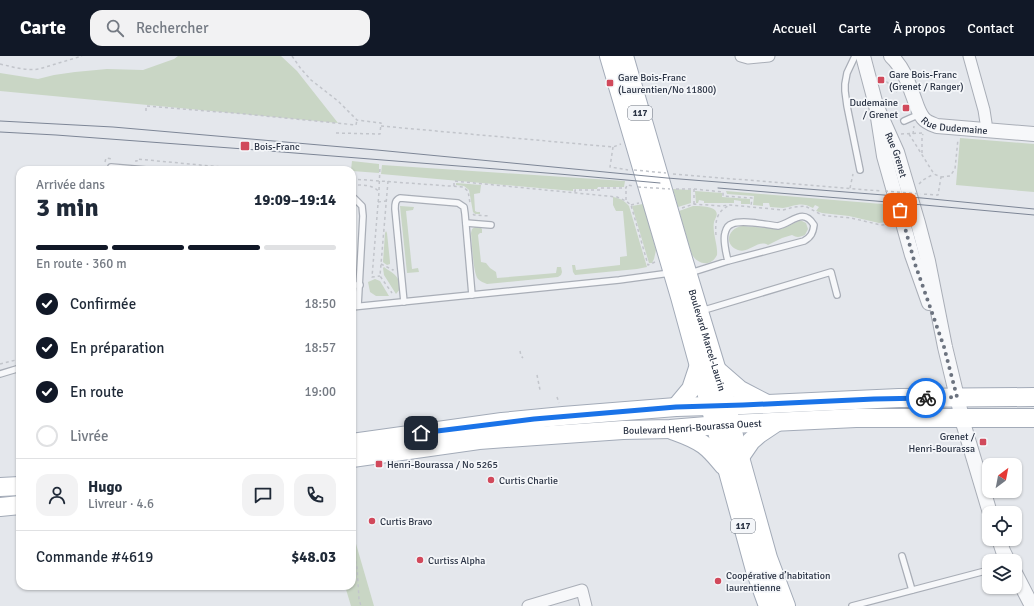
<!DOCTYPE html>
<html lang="fr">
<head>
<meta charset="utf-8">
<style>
	:root { --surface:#fff; --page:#f2f2f3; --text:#1f2937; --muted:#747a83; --line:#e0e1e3; --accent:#111827 }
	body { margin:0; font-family:Signika,sans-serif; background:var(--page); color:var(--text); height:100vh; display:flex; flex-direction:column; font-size:15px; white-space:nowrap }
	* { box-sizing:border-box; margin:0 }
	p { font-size:13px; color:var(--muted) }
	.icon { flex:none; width:22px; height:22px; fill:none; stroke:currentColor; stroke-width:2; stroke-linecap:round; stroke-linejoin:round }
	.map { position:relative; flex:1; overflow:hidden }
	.drawer { position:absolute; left:16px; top:110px; width:340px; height:424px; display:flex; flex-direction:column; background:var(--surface); border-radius:12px; box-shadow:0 1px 3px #0004 }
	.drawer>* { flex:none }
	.needle { width:26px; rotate:32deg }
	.buttons { position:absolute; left:982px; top:402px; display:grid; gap:8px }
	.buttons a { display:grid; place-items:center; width:40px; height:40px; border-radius:8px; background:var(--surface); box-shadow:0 1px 3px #0004; font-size:20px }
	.pin { position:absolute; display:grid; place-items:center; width:34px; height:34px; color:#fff; margin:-17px; border-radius:8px; box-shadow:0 2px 6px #0006 }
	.courier { position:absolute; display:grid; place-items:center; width:40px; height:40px; margin:-20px; border:3px solid #1a73e8; border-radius:50%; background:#fff; color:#222; box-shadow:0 1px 5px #0007 }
	.overview em { font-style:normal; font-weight:700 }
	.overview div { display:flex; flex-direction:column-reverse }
	.overview { display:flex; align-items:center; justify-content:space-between; height:68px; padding:0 20px }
	h1 { font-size:26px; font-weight:700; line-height:30px }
	.bar { display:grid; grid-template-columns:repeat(4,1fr); gap:6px 4px; align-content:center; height:48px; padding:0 20px }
	.bar i { height:5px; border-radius:3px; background:var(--line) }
	.bar .active { background:var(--accent) }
	.bar p { grid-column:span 4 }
	.line { display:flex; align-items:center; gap:10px; padding:0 20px; border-top:1px solid var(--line) }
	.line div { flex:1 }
	.round { display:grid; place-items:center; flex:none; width:42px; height:42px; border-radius:12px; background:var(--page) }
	ol { padding:0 20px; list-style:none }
	li { display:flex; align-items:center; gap:12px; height:44px }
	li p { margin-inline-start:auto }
	li .icon { padding:4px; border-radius:50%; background:var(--accent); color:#fff; stroke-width:4 }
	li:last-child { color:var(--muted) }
	li i { width:22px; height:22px; border:2px solid var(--line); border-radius:50% }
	header { display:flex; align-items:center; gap:24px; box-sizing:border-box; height:56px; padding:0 20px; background:var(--accent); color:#fff }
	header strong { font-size:19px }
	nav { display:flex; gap:22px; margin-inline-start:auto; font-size:14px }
	.search { width:280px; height:36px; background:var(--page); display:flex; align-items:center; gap:10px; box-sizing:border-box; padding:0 14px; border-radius:12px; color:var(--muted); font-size:15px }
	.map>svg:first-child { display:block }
</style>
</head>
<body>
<header>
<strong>Carte</strong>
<div class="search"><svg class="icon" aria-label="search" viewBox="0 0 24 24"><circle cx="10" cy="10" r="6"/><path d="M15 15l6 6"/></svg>Rechercher</div>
<nav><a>Accueil</a><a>Carte</a><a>À propos</a><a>Contact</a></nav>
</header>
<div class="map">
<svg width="1034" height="550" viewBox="0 0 1034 550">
	<rect width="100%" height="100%" fill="#e4e7ec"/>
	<g fill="#c9d6c5">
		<polygon points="178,0 281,0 297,15 338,67 0,35 0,17 38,23 54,19 75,16 107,13 143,14 174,3"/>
		<polygon points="960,82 1034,88 1034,136 956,129"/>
		<polygon points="352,105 379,108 379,117 352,115 352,114 351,114"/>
		<polygon points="382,109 625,125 624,131 598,131 597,133 573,133 573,135 381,118"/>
		<polygon points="456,127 481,129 480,137 474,138 475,155 477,156 480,156 480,158 475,158 473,156 469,134 464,130 456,129"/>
		<polygon points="673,133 691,134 691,147 678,151"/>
		<polygon points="695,135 722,137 722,141 750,143 750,148 741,148 741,145 734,144 734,147 704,147 704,145 699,144 698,147 696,147"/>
		<path d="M726,135L894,149L899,164L879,167L849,160L822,157L816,155L819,151L815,149L813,152C801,145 795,150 783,152C779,152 774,151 770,151L769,147H763V150L753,149L754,140L727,138Z"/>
		<path d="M613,141C620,142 625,145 629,150L647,211L637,213L575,219L573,216L572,209H575L576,214L620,209V201L627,200L623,155H616L613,149Z"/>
		<polygon points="643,148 656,194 654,203 652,207 649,207 632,150"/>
		<polygon points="400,150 414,151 413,154 406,155 412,213 418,212 419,216 407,217"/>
		<path d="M693,150C698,150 711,150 715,154C719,159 715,162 714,166C712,176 718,189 717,199C711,211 699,209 692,199L679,155Z"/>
		<path d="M799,165H802L806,167L808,173L805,179C800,181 797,182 792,179L782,182L768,189C758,183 749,198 738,194C723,189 728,171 743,170L781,173Z"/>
		<path d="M475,171H480L482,173V177H480L478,179L481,206L486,207L490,212L496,216L497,222L556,217L557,211H561L562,216L561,219L558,221L487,228C484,227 480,225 478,223C473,217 472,187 471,177L472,173Z"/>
		<polygon points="386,175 387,177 390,206 390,208 387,209 384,207 383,206 385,177"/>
		<path d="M384,211C395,219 399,219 400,233L396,238L384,219L383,212Z"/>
		<polygon points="375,223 380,225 389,240 376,240 370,236 368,226"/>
		<polygon points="352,474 374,550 351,550 345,530 352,530"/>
	</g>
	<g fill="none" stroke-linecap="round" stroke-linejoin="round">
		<defs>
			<g id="service">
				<polyline points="855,0 847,17 845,28 845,35 847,50 860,114"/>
				<polyline points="904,65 920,58"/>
				<polyline points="111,114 111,111 146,114"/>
				<polyline points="352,142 354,142 362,150 363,160 358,250"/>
				<polyline points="466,167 491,169"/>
				<path d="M690,217L728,205L804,185C811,181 813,177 814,169C803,151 792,167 778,170C767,169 742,163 732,168C728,169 726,173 725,177C723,184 726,197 728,205"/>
				<polyline points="352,229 360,229"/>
				<path d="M404,246L395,153C395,148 395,144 400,142L458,147L464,151L465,158L472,239"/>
				<polyline points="352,251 619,224 670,217"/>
				<polyline points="701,255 831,216 837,239"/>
				<polyline points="0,318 20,312"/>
				<polyline points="902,500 912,534"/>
				<polyline points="852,550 989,514"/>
			</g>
			<g id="minor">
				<polyline points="741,0 748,2 769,0"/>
				<polyline points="969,0 984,54 986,67 985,74"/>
				<polyline points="528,550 582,534 586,550"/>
			</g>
			<g id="tertiary">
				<polyline points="863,0 876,49 884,100 912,199 929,247"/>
				<path id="s1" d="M891,0C904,12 909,29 915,45C917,51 919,57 923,62C927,67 932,68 937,70L1034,78"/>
				<path id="s2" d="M876,49L897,96L918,167L928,205L945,291L964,370L990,457"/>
				<polyline points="999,483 1003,495 1008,505"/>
				<polyline points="1015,517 1032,550"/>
			</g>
			<g id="primary">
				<polyline points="609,0 680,241 755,514 768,550"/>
				<path id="s3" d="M624,0L681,196L724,338L734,380L768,502L786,550"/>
				<polyline points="717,314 740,334 767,348"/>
				<polyline points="676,351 691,333 699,309"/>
				<path d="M672,374C683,378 695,382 704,389C712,395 718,403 724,410"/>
				<polyline points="352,387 502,366 563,360 676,351 743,349 899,342 1034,341"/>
				<polyline points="740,401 751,385 759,378 777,366"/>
				<path id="s4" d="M352,402L479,384L623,374L670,373L731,368L856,362H1034"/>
				<polyline points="0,431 20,430"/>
				<polyline points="0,451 20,449"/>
			</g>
		</defs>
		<use href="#service" stroke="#a9aeb7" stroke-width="8"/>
		<use href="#minor" stroke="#a9aeb7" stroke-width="13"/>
		<use href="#tertiary" stroke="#a9aeb7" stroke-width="16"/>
		<use href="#primary" stroke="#a3abb8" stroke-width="20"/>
		<g stroke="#c2c5cb" stroke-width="1.5" stroke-dasharray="3 3" stroke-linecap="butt">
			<polyline points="292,0 301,13 311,24 338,45 357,64 381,67 380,78 334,77"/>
			<path d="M0,8C13,11 26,15 39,13L82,0"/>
			<polyline points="881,24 885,24 899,38"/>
			<polyline points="146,55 146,50 245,58 356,69 357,64"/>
			<polyline points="381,70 613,91 621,88"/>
			<polyline points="901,78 923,77"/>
			<polyline points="909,78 934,118 941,121 938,139 922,138"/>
			<polyline points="913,78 914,70"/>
			<polyline points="613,91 610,111 628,114"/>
			<polyline points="922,97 922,80 923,78"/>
			<polyline points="135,105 137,105 137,103 253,114"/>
			<polyline points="105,106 106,102 112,103"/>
			<polyline points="194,113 195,108"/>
			<polyline points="673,118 881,135"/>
			<polyline points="941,121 950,120 955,113 958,83"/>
			<polyline points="352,123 463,131 468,135 470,147"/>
			<polyline points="388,125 380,220 392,237"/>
			<polyline points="919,128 923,124 934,118"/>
			<path d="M352,129C361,129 373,128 379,136L372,221L380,220"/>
			<polyline points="454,130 454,125 617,141 626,145 631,149 648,209 655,206"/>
			<polyline points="850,132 853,118"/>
			<polyline points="676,133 694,133 723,136 723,140 752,142 751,150"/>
			<polyline points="379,134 380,110"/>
			<polyline points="575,136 575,134 600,134 600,132 626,132 627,129 634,130"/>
			<polyline points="626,144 626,132"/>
			<polyline points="378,146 386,145"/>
			<polyline points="694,148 694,133"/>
			<polyline points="631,149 639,147"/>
			<polyline points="682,152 694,148 720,150 730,149 783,154 794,151 805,150 820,158 827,160 851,162 881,169 892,168"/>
			<polyline points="473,158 474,159 490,160"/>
			<path d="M716,179C715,167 716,156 728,150"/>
			<polyline points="381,208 393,214 393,213"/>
			<polyline points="520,295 521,300 523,302"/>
			<polyline points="0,308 20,303"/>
			<polyline points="537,319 540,334"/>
			<polyline points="557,341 559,347"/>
			<polyline points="352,493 357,511 359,543 361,550"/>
		</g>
		<use href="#service" stroke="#f7f8fa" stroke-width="5.5"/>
		<use href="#minor" stroke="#f7f8fa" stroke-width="11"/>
		<use href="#tertiary" stroke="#f7f8fa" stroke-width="14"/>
		<use href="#primary" stroke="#fff" stroke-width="18"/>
		<g stroke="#7d8696" stroke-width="1">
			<polyline points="0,65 113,71 377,94 667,122 922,142 1034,153"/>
			<polyline points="0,76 56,79 244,93 559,118 660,127"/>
			<polyline points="718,132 924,149 1034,159"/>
		</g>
		<g stroke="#c2c5cb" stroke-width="1.5" stroke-dasharray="3 3" stroke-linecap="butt">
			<polyline points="634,114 666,117"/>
			<polyline points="638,131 670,133"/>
			<polyline points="885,135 921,138"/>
		</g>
	</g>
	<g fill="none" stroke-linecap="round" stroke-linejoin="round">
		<polyline stroke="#6c737f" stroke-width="4" stroke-dasharray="0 7.2" points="900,154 915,208 944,291 957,341 926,342"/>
		<polyline stroke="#1a73e8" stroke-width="5" points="421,377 534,363 676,351 743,349 874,343 926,342"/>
	</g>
	<g fill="#d1495b" stroke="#f4f6f9" stroke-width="1.5">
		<rect x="877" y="20" width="8" height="8" rx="2"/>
		<rect x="606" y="23" width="8" height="8" rx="2"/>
		<rect x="902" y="48" width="8" height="8" rx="2"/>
		<rect x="240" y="85" width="10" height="10" rx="2"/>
		<rect x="979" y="382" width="8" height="8" rx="2"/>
		<rect x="375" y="404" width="8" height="8" rx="2"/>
		<circle cx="491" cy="424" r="4"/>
		<circle cx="372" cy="465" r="4"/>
		<circle cx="420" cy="504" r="4"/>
		<circle cx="718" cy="525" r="4"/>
	</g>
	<g text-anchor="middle" stroke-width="3.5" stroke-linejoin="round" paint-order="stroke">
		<g fill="#f4f6f9" stroke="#676e7b" stroke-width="1">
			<rect x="628" y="50" width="24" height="14" rx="3"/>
			<rect x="731" y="463" width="24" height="14" rx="3"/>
		</g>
		<g font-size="9" font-weight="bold" fill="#2b3445">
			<text x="640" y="60">117</text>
			<text x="743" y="473">117</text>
		</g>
		<g font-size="10" fill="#2b3445" stroke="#f4f6f9" text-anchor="start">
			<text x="889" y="22">Gare Bois-Franc<tspan x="889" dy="12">(Grenet / Ranger)</tspan></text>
			<text x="618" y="25">Gare Bois-Franc<tspan x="618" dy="12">(Laurentien/No 11800)</tspan></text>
			<text x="898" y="50" text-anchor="end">Dudemaine<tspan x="898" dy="12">/ Grenet</tspan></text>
			<text x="254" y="94">Bois-Franc</text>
			<text x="975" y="384" text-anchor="end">Grenet /<tspan x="975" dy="12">Henri-Bourassa</tspan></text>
			<text x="387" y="412">Henri-Bourassa / No 5265</text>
			<text x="499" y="428">Curtis Charlie</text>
			<text x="380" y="469">Curtis Bravo</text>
			<text x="428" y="508">Curtiss Alpha</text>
			<text x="726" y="523">Coopérative d’habitation<tspan x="726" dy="12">laurentienne</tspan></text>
		</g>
		<g font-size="10" fill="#2b3445" stroke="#f4f6f9">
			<text dy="4" stroke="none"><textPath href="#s1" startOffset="104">Rue Dudemaine</textPath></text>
			<text dy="4" stroke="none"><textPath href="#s2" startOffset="54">Rue Grenet</textPath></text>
			<text dy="4" stroke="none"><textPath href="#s3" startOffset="296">Boulevard Marcel-Laurin</textPath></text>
			<text dy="4" stroke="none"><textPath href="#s4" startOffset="342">Boulevard Henri-Bourassa Ouest</textPath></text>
		</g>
	</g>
</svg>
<div class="buttons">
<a><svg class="needle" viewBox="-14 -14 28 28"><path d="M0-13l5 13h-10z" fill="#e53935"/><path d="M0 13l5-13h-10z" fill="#747a83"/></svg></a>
<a><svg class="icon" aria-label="locate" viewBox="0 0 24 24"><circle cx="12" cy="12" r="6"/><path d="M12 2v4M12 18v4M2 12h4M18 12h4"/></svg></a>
<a><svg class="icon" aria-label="layers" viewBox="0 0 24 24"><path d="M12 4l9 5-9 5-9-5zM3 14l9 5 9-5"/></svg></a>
</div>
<div class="pin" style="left:900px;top:154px;background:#ea580c"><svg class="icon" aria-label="bag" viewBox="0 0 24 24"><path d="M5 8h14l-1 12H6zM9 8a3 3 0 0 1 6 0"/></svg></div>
<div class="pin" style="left:421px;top:377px;background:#1f2937"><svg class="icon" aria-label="home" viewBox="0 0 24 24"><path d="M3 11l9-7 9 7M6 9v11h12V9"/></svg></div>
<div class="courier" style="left:926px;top:342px"><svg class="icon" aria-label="bike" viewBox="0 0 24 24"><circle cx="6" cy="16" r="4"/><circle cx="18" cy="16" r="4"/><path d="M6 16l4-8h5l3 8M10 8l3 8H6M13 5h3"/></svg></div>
<section class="drawer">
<div class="overview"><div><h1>3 min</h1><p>Arrivée dans</p></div><em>19:09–19:14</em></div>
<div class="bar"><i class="active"></i><i class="active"></i><i class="active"></i><i></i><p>En route · 360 m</p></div>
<ol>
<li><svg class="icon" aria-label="check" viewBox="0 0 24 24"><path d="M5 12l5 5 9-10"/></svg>Confirmée<p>18:50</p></li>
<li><svg class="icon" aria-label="check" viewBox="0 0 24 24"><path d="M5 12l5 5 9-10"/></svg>En préparation<p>18:57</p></li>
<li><svg class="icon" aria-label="check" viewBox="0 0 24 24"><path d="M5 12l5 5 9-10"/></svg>En route<p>19:00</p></li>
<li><i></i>Livrée</li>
</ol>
<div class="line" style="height:72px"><a class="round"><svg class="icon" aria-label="person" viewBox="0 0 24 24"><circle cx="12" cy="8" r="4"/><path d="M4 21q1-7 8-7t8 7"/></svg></a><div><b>Hugo</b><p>Livreur · 4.6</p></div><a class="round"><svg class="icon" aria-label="chat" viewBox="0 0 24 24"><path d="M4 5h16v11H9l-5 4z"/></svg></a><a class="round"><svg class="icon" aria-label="phone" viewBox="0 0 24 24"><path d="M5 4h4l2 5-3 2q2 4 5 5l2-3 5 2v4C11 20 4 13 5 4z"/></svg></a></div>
<div class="line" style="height:52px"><div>Commande #4619</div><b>$48.03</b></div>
</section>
</div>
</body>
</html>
